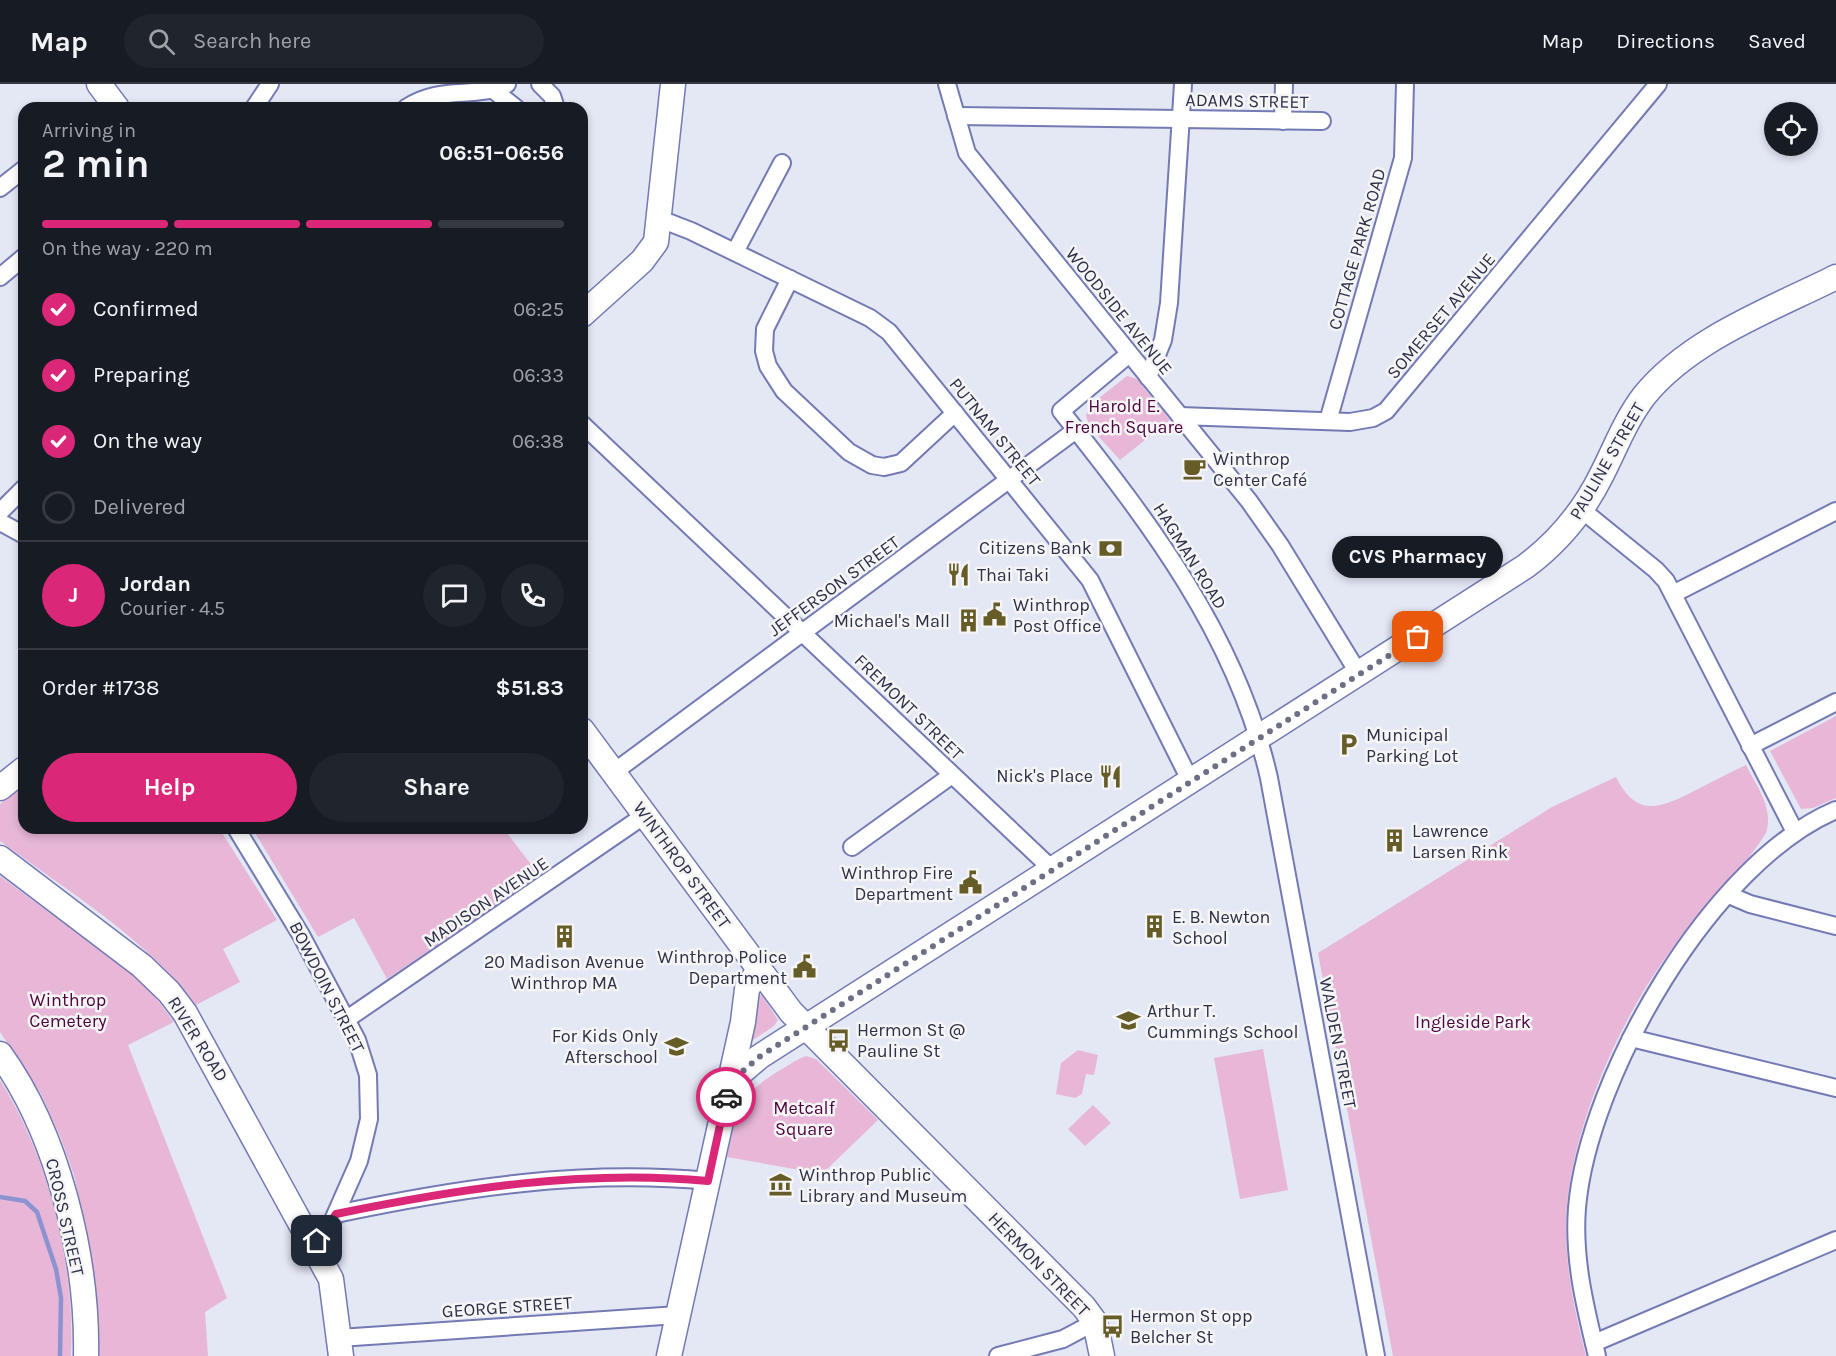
<!DOCTYPE html>
<html lang="en">
<head>
<meta charset="utf-8">
<style>
	:root { --surface:#171b24; --page:#20242c; --text:#f1f3f6; --muted:#9ea1a6; --line:#363941; --accent:#db2777 }
	body { margin:0; font-family:Karla,sans-serif; background:var(--page); color:var(--text); height:100vh; display:flex; flex-direction:column; font-size:22px; white-space:nowrap }
	* { box-sizing:border-box; margin:0 }
	p { font-size:20px; color:var(--muted) }
	.icon { flex:none; width:33px; height:33px; fill:none; stroke:currentColor; stroke-width:2; stroke-linecap:round; stroke-linejoin:round }
	.map { position:relative; flex:1; overflow:hidden }
	.side { position:absolute; left:18px; top:18px; width:570px; height:732px; display:flex; flex-direction:column; background:var(--surface); border-radius:18px; box-shadow:0 3px 9px #0003 }
	.side>* { flex:none }
	.fabs { position:absolute; left:1764px; top:18px; display:grid; gap:12px }
	.fabs a { display:grid; place-items:center; width:54px; height:54px; border-radius:50%; background:var(--surface); box-shadow:0 3px 9px #0003; font-size:30px }
	.pin { position:absolute; display:grid; place-items:center; width:51px; height:51px; color:#fff; margin:-26px; border-radius:12px; box-shadow:0 3px 9px #0006 }
	.courier { position:absolute; display:grid; place-items:center; width:60px; height:60px; margin:-30px; border:4px solid #db2777; border-radius:50%; background:#fff; color:#222; box-shadow:0 2px 8px #0007 }
	.bubble { position:absolute; height:42px; border-radius:21px; background:var(--surface); box-shadow:0 3px 9px #0003; font-size:20px; font-weight:700; line-height:42px; text-align:center }
	.summary em { font-style:normal; font-weight:700 }
	.summary div { display:flex; flex-direction:column-reverse }
	.summary { display:flex; align-items:center; justify-content:space-between; height:102px; padding:0 24px }
	h1 { font-size:39px; font-weight:700; line-height:45px }
	.bar { display:grid; grid-template-columns:repeat(4,1fr); gap:9px 6px; align-content:center; height:72px; padding:0 24px }
	.bar i { height:8px; border-radius:4px; background:var(--line) }
	.bar .on { background:var(--accent) }
	.bar p { grid-column:span 4 }
	.line { display:flex; align-items:center; gap:15px; padding:0 24px; border-top:2px solid var(--line) }
	.line div { flex:1 }
	.round { display:grid; place-items:center; flex:none; width:63px; height:63px; border-radius:32px; background:var(--page) }
	ol { padding:0 24px; list-style:none }
	li { display:flex; align-items:center; gap:18px; height:66px }
	li p { margin-inline-start:auto }
	li .icon { padding:6px; border-radius:50%; background:var(--accent); color:#fff; stroke-width:4 }
	li:last-child { color:var(--muted) }
	li i { width:33px; height:33px; border:3px solid var(--line); border-radius:50% }
	.primary-button { display:flex; gap:12px; margin-top:auto; padding:12px 24px }
	.primary-button a { flex:1; height:69px; border-radius:36px; background:var(--accent); color:#fff; font-size:24px; font-weight:700; line-height:69px; text-align:center }
	.primary-button a+a { background:var(--page); color:var(--text) }
	header { display:flex; align-items:center; gap:36px; box-sizing:border-box; height:84px; padding:0 30px; background:var(--surface); border-bottom:2px solid var(--line) }
	header strong { font-size:28px }
	nav { display:flex; gap:33px; margin-inline-start:auto; font-size:21px }
	.search { width:420px; height:54px; background:var(--page); display:flex; align-items:center; gap:15px; box-sizing:border-box; padding:0 21px; border-radius:33px; color:var(--muted); font-size:22px }
	.map>svg:first-child { display:block }
</style>
</head>
<body>
<header>
<strong>Map</strong>
<div class="search"><svg class="icon" aria-label="search" viewBox="0 0 24 24"><circle cx="10" cy="10" r="6"/><path d="M15 15l6 6"/></svg>Search here</div>
<nav><a>Map</a><a>Directions</a><a>Saved</a></nav>
</header>
<div class="map">
<svg width="1836" height="1272" viewBox="0 0 1836 1272">
	<rect width="100%" height="100%" fill="#e4e7f4"/>
	<g fill="#e8b7d8">
		<polygon points="1127,292 1137,295 1170,336 1120,376 1089,342 1086,331 1094,318"/>
		<polygon points="1836,632 1836,714 1813,724 1801,725 1770,667"/>
		<path d="M1746,681C1757,703 1774,724 1766,749C1739,792 1699,828 1669,869C1617,940 1569,1049 1566,1138C1565,1183 1575,1228 1586,1272H1393L1318,869L1552,723L1616,693C1637,735 1661,724 1696,706C1713,697 1729,689 1746,681Z"/>
		<path d="M24,701V744H219L277,836L223,865L240,898L196,921C145,853 67,807 0,757V720Z"/>
		<polygon points="252,744 503,744 540,792 387,895 354,834 318,853"/>
		<polygon points="0,792 131,889 152,909 174,938 128,961 227,1214 205,1228 208,1272 99,1272 94,1190 74,1091 60,1052 41,1010 0,948"/>
		<polygon points="758,911 762,911 778,936 774,942 753,956 750,952"/>
		<polygon points="1263,965 1288,1106 1240,1115 1214,974"/>
		<polygon points="1078,966 1098,971 1094,991 1086,990 1082,1010 1075,1014 1056,1010 1061,979"/>
		<path d="M806,972L816,975L878,1036L822,1090L727,1073C736,1030 738,1012 777,988C786,983 795,976 806,972Z"/>
		<path d="M0,996C49,1074 75,1180 71,1272H0Z"/>
		<polygon points="1093,1021 1111,1039 1085,1062 1068,1045"/>
	</g>
	<g fill="none" stroke-linecap="round" stroke-linejoin="round">
		<polyline stroke="#8c93d0" stroke-width="4.5" points="0,1113 25,1117 37,1128 56,1185 61,1214 60,1272"/>
		<defs>
			<g id="street">
				<polyline points="540,0 552,12 556,24"/>
				<polyline points="947,0 967,69 1249,417 1280,461 1359,590"/>
				<polyline points="492,5 516,24"/>
				<polyline points="254,24 270,0"/>
				<path d="M406,24C442,0 475,16 507,0"/>
				<polyline points="956,32 1322,37"/>
				<polyline points="1283,37 1284,0"/>
				<polyline points="0,104 24,85"/>
				<polyline points="660,135 691,147 870,234 889,248 1090,496 1191,698"/>
				<polyline points="735,168 782,79"/>
				<polyline points="0,193 24,173"/>
				<polyline points="790,195 765,245 764,267 768,282 784,307 849,368 872,381 884,383 901,379 955,329"/>
				<path d="M1129,270L1061,327C1150,439 1237,552 1269,694L1376,1272"/>
				<polyline points="1148,293 1163,256 1169,219 1183,0"/>
				<polyline points="1180,332 1350,338 1373,334 1386,327 1658,0"/>
				<polyline points="1328,337 1403,74 1405,0"/>
				<polyline points="582,340 1053,786"/>
				<polyline points="1582,426 1656,486 1666,497 1795,748"/>
				<polyline points="0,428 24,404"/>
				<polyline points="0,438 24,451"/>
				<polyline points="1673,510 1836,427"/>
				<polyline points="1750,662 1836,618"/>
				<polyline points="614,688 1076,346"/>
				<polyline points="236,744 301,851 357,956 368,991 369,1035 359,1077 333,1136 313,1160"/>
				<polyline points="852,763 952,691"/>
				<polyline points="1729,811 1750,820 1836,842"/>
				<polyline points="347,935 645,731"/>
				<polyline points="1631,954 1836,1004"/>
				<path d="M336,1130C459,1104 582,1085 708,1097"/>
				<polyline points="339,1254 678,1231"/>
				<polyline points="1594,1259 1836,1156"/>
				<polyline points="998,1272 1063,1255 1095,1238"/>
				<path d="M1597,1272C1585,1223 1573,1174 1577,1124C1588,993 1712,778 1836,726"/>
			</g>
			<g id="secondary">
				<polyline points="99,0 117,24"/>
				<polyline points="582,231 642,177 656,158 673,0"/>
				<polyline points="582,646 791,928 1084,1223 1095,1238 1102,1272"/>
				<polyline points="0,704 24,685"/>
				<polyline points="0,774 142,882 169,908 185,929 331,1195 341,1272"/>
				<path d="M0,970C58,1050 88,1174 86,1272"/>
				<path d="M727,1010L739,990L759,973L1526,482C1558,458 1583,428 1601,392C1615,365 1625,337 1644,312C1690,255 1772,225 1836,193"/>
				<polyline points="669,1272 743,938 747,905 759,885"/>
			</g>
		</defs>
		<use href="#street" stroke="#737ab4" stroke-width="20"/>
		<use href="#secondary" stroke="#737ab4" stroke-width="27"/>
		<use href="#street" stroke="#fff" stroke-width="16"/>
		<use href="#secondary" stroke="#fff" stroke-width="24"/>
	</g>
	<g fill="none" stroke-linecap="round" stroke-linejoin="round">
		<polyline stroke="#6d7085" stroke-width="6" stroke-dasharray="0 10.8" points="726,1013 735,994 759,973 1418,553"/>
		<path stroke="#db2777" stroke-width="8" d="M317,1157L336,1130C458,1105 582,1085 708,1097L726,1013"/>
	</g>
	<defs>
		<symbol id="cafe-bare" viewBox="-9 -9 18 18"><path d="M-5.5-4.5H6V0H3Q3 3.5 0 3.5H-2.5Q-5.5 3.5-5.5 0ZM3-3.2v2h1.7v-2ZM-6 4.5H4V6H-6Z" fill="#665c28" stroke="#f5f5f5" stroke-width="2.5" paint-order="stroke"/></symbol>
		<symbol id="bank-bare" viewBox="-9 -9 18 18"><path d="M-6-4H6V4H-6ZM0-2.3a2.3 2.3 0 1 0 0 4.6a2.3 2.3 0 1 0 0-4.6Z" fill="#665c28" stroke="#f5f5f5" stroke-width="2.5" paint-order="stroke"/></symbol>
		<symbol id="restaurant-bare" viewBox="-9 -9 18 18"><path d="M-5-6h1v4h1v-4h1v4h1v-4h1v5L-1.5 .5V6h-2V.5L-5-1ZM5-6V6H3V1.5H1.5Q1.5-4 5-6Z" fill="#665c28" stroke="#f5f5f5" stroke-width="2.5" paint-order="stroke"/></symbol>
		<symbol id="civic-bare" viewBox="-9 -9 18 18"><path d="M-.6-6.5H3V-4.5H.6V-3L4-1V1h2V6H-6V1h2V-1L-.6-3ZM-1.2 2.5V6h2.4V2.5Z" fill="#665c28" stroke="#f5f5f5" stroke-width="2.5" paint-order="stroke"/></symbol>
		<symbol id="building-bare" viewBox="-9 -9 18 18"><path d="M-4-6H4V6H1V3H-1V6H-4ZM-2.5-4.3h1.7v1.8h-1.7ZM.8-4.3h1.7v1.8H.8ZM-2.5-1h1.7V.8h-1.7ZM.8-1h1.7V.8H.8Z" fill="#665c28" stroke="#f5f5f5" stroke-width="2.5" paint-order="stroke"/></symbol>
		<symbol id="parking-bare" viewBox="-9 -9 18 18"><path d="M-3.5-5.5H1a3.5 3.5 0 0 1 0 7H-1V5.5H-3.5ZM-1-3.4V-.6H.8a1.4 1.4 0 0 0 0-2.8Z" fill="#665c28" stroke="#f5f5f5" stroke-width="2.5" paint-order="stroke"/></symbol>
		<symbol id="school-bare" viewBox="-9 -9 18 18"><path d="M0-5L7-2L0 1L-7-2ZM-4 1L0 2.5L4 1V4Q0 6-4 4Z" fill="#665c28" stroke="#f5f5f5" stroke-width="2.5" paint-order="stroke"/></symbol>
		<symbol id="bus-bare" viewBox="-9 -9 18 18"><path d="M-5-6H5V4H4V6H2V4H-2V6H-4V4H-5ZM-3.5-4V0h7V-4ZM-3.5 1.2v1.5H-2V1.2ZM2 1.2v1.5H3.5V1.2Z" fill="#665c28" stroke="#f5f5f5" stroke-width="2.5" paint-order="stroke"/></symbol>
		<symbol id="museum-bare" viewBox="-9 -9 18 18"><path d="M0-6L6-3V-2H-6V-3ZM-5-1h2V3h-2ZM-1-1h2V3h-2ZM3-1h2V3H3ZM-6 4H6V6H-6Z" fill="#665c28" stroke="#f5f5f5" stroke-width="2.5" paint-order="stroke"/></symbol>
	</defs>
	<g fill-rule="evenodd">
		<use href="#cafe-bare" x="1178" y="368" width="33" height="33"/>
		<use href="#bank-bare" x="1094" y="448" width="33" height="33"/>
		<use href="#restaurant-bare" x="942" y="474" width="33" height="33"/>
		<use href="#civic-bare" x="978" y="514" width="33" height="33"/>
		<use href="#building-bare" x="952" y="520" width="33" height="33"/>
		<use href="#parking-bare" x="1332" y="644" width="33" height="33"/>
		<use href="#restaurant-bare" x="1094" y="676" width="33" height="33"/>
		<use href="#building-bare" x="1378" y="740" width="33" height="33"/>
		<use href="#civic-bare" x="954" y="782" width="33" height="33"/>
		<use href="#building-bare" x="1138" y="826" width="33" height="33"/>
		<use href="#building-bare" x="548" y="836" width="33" height="33"/>
		<use href="#civic-bare" x="788" y="866" width="33" height="33"/>
		<use href="#school-bare" x="1112" y="920" width="33" height="33"/>
		<use href="#bus-bare" x="822" y="940" width="33" height="33"/>
		<use href="#school-bare" x="660" y="946" width="33" height="33"/>
		<use href="#museum-bare" x="764" y="1084" width="33" height="33"/>
		<use href="#bus-bare" x="1096" y="1226" width="33" height="33"/>
	</g>
	<g text-anchor="middle" stroke-width="5" stroke-linejoin="round" paint-order="stroke">
		<g font-size="18" fill="#2d3049" stroke="#f5f5f5">
			<text transform="translate(1247 17) rotate(1)" y="6">ADAMS STREET</text>
			<text transform="translate(1357 165) rotate(-74)" y="6">COTTAGE PARK ROAD</text>
			<text transform="translate(1119 227) rotate(51)" y="6">WOODSIDE AVENUE</text>
			<text transform="translate(1441 232) rotate(-50)" y="6">SOMERSET AVENUE</text>
			<text transform="translate(995 348) rotate(51)" y="6">PUTNAM STREET</text>
			<text transform="translate(1607 377) rotate(-60)" y="6">PAULINE STREET</text>
			<text transform="translate(1190 472) rotate(58)" y="6">HAGMAN ROAD</text>
			<text transform="translate(834 502) rotate(-36)" y="6">JEFFERSON STREET</text>
			<text transform="translate(909 623) rotate(44)" y="6">FREMONT STREET</text>
			<text transform="translate(682 781) rotate(54)" y="6">WINTHROP STREET</text>
			<text transform="translate(486 818) rotate(-34)" y="6">MADISON AVENUE</text>
			<text transform="translate(327 903) rotate(63)" y="6">BOWDOIN STREET</text>
			<text transform="translate(198 955) rotate(58)" y="6">RIVER ROAD</text>
			<text transform="translate(1338 959) rotate(79)" y="6">WALDEN STREET</text>
			<text transform="translate(65 1133) rotate(77)" y="6">CROSS STREET</text>
			<text transform="translate(1039 1180) rotate(46)" y="6">HERMON STREET</text>
			<text transform="translate(507 1223) rotate(-4)" y="6">GEORGE STREET</text>
		</g>
		<g font-size="18" fill="#4d043e" stroke="#f5f5f5">
			<text x="1124" y="328">Harold E.<tspan x="1124" dy="21">French Square</tspan></text>
			<text x="68" y="922">Winthrop<tspan x="68" dy="21">Cemetery</tspan></text>
			<text x="1473" y="944">Ingleside Park</text>
			<text x="804" y="1030">Metcalf<tspan x="804" dy="21">Square</tspan></text>
		</g>
		<g font-size="18" fill="#2d3049" stroke="#f5f5f5" text-anchor="start">
			<text x="1213" y="381">Winthrop<tspan x="1213" dy="21">Center Café</tspan></text>
			<text x="1092" y="470" text-anchor="end">Citizens Bank</text>
			<text x="977" y="497">Thai Taki</text>
			<text x="1013" y="527">Winthrop<tspan x="1013" dy="21">Post Office</tspan></text>
			<text x="950" y="543" text-anchor="end">Michael's Mall</text>
			<text x="1366" y="657">Municipal<tspan x="1366" dy="21">Parking Lot</tspan></text>
			<text x="1093" y="698" text-anchor="end">Nick's Place</text>
			<text x="1412" y="753">Lawrence<tspan x="1412" dy="21">Larsen Rink</tspan></text>
			<text x="953" y="795" text-anchor="end">Winthrop Fire<tspan x="953" dy="21">Department</tspan></text>
			<text x="1172" y="839">E. B. Newton<tspan x="1172" dy="21">School</tspan></text>
			<text x="787" y="879" text-anchor="end">Winthrop Police<tspan x="787" dy="21">Department</tspan></text>
			<text x="564" y="884" text-anchor="middle">20 Madison Avenue<tspan x="564" dy="21">Winthrop MA</tspan></text>
			<text x="1147" y="933">Arthur T.<tspan x="1147" dy="21">Cummings School</tspan></text>
			<text x="857" y="952">Hermon St @<tspan x="857" dy="21">Pauline St</tspan></text>
			<text x="658" y="958" text-anchor="end">For Kids Only<tspan x="658" dy="21">Afterschool</tspan></text>
			<text x="799" y="1097">Winthrop Public<tspan x="799" dy="21">Library and Museum</tspan></text>
			<text x="1130" y="1238">Hermon St opp<tspan x="1130" dy="21">Belcher St</tspan></text>
		</g>
	</g>
</svg>
<div class="fabs">
<a><svg class="icon" aria-label="locate" viewBox="0 0 24 24"><circle cx="12" cy="12" r="6"/><path d="M12 2v4M12 18v4M2 12h4M18 12h4"/></svg></a>
</div>
<div class="pin" style="left:1418px;top:553px;background:#ea580c"><svg class="icon" aria-label="bag" viewBox="0 0 24 24"><path d="M5 8h14l-1 12H6zM9 8a3 3 0 0 1 6 0"/></svg></div>
<div class="pin" style="left:317px;top:1157px;background:#1f2937"><svg class="icon" aria-label="home" viewBox="0 0 24 24"><path d="M3 11l9-7 9 7M6 9v11h12V9"/></svg></div>
<div class="courier" style="left:726px;top:1013px"><svg class="icon" aria-label="car" viewBox="0 0 24 24"><path d="M5 17H2v-5l4-1 3-4h7l3 4 3 1v5h-3M9 17h6M6 11h13"/><circle cx="7" cy="17" r="2"/><circle cx="17" cy="17" r="2"/></svg></div>
<div class="bubble" style="left:1332px;top:452px;width:171px">CVS Pharmacy</div>
<section class="side">
<div class="summary"><div><h1>2 min</h1><p>Arriving in</p></div><em>06:51–06:56</em></div>
<div class="bar"><i class="on"></i><i class="on"></i><i class="on"></i><i></i><p>On the way · 220 m</p></div>
<ol>
<li><svg class="icon" aria-label="check" viewBox="0 0 24 24"><path d="M5 12l5 5 9-10"/></svg>Confirmed<p>06:25</p></li>
<li><svg class="icon" aria-label="check" viewBox="0 0 24 24"><path d="M5 12l5 5 9-10"/></svg>Preparing<p>06:33</p></li>
<li><svg class="icon" aria-label="check" viewBox="0 0 24 24"><path d="M5 12l5 5 9-10"/></svg>On the way<p>06:38</p></li>
<li><i></i>Delivered</li>
</ol>
<div class="line" style="height:108px"><b class="round" style="background:var(--accent);color:#fff">J</b><div><b>Jordan</b><p>Courier · 4.5</p></div><a class="round"><svg class="icon" aria-label="chat" viewBox="0 0 24 24"><path d="M4 5h16v11H9l-5 4z"/></svg></a><a class="round"><svg class="icon" aria-label="phone" viewBox="0 0 24 24"><path d="M5 4h4l2 5-3 2q2 4 5 5l2-3 5 2v4C11 20 4 13 5 4z"/></svg></a></div>
<div class="line" style="height:78px"><div>Order #1738</div><b>$51.83</b></div>
<div class="primary-button"><a>Help</a><a>Share</a></div>
</section>
</div>
</body>
</html>
